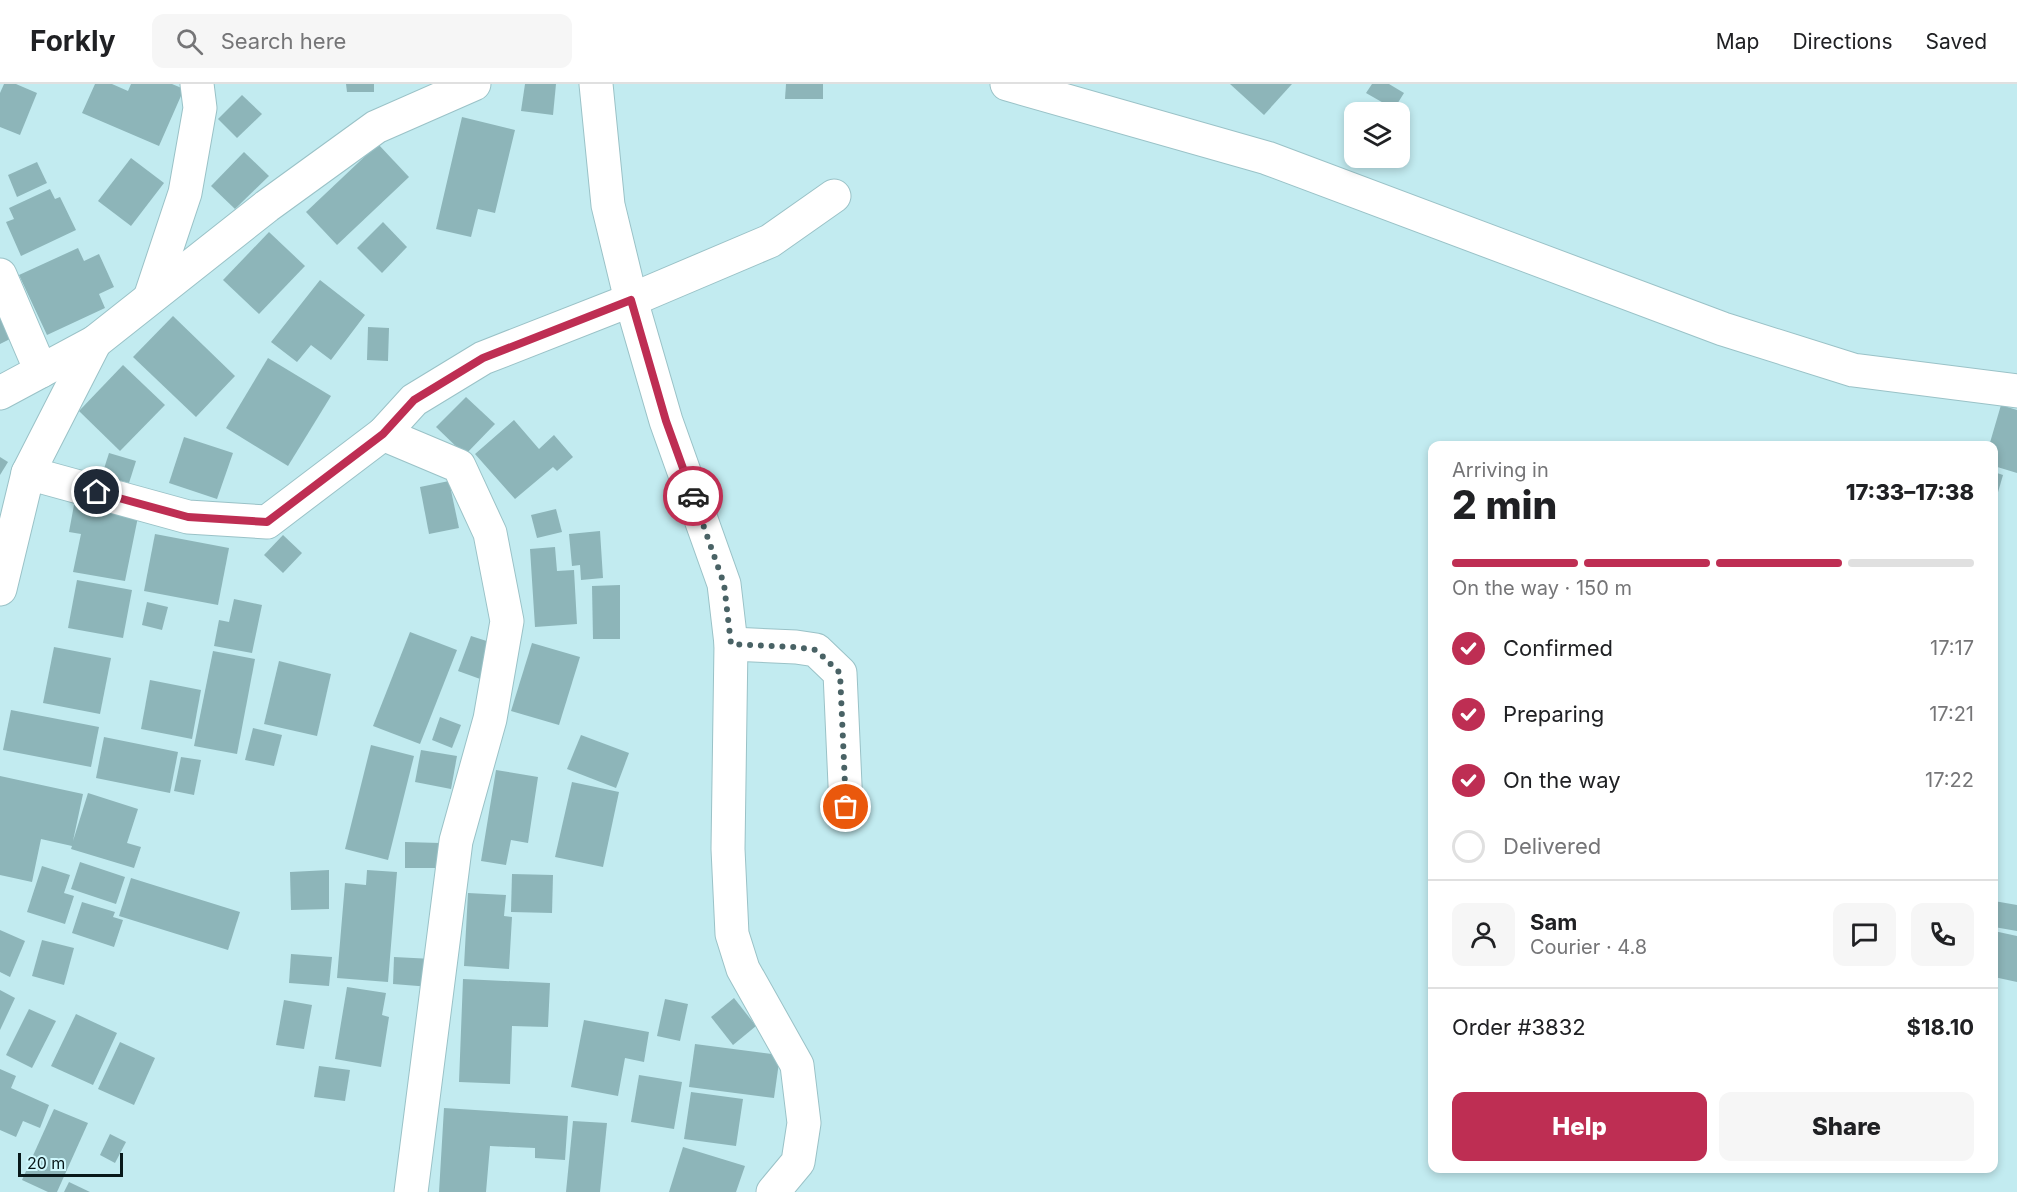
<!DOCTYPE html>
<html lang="en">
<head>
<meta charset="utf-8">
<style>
	:root { --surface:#fff; --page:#f6f6f6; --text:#202124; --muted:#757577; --line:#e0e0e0; --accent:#be2e53 }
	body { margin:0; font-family:Inter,sans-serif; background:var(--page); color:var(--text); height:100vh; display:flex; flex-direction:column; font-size:22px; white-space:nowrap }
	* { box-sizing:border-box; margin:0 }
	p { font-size:20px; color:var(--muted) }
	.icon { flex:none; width:33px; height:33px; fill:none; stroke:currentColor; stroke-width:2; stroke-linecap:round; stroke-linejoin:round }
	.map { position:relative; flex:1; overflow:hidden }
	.side { position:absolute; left:1428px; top:357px; width:570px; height:732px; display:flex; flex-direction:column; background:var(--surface); border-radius:12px; box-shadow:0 3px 9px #0003 }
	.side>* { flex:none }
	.tools { position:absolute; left:1344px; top:18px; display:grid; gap:12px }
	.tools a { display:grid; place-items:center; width:66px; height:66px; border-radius:12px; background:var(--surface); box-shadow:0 3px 9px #0003; font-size:30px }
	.scale { position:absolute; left:18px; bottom:15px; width:105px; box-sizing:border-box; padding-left:6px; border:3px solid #08181a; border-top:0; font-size:16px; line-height:21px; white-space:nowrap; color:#08181a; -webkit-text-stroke:4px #cff8fd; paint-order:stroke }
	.pin { position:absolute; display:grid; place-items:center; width:51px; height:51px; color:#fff; margin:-26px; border:3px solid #fff; border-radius:50%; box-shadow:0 2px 6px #0007 }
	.courier { position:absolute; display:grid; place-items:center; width:60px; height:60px; margin:-30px; border:4px solid #be2e53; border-radius:50%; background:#fff; color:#222; box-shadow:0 2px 8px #0007 }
	.headline em { font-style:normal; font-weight:800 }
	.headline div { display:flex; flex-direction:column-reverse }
	.headline { display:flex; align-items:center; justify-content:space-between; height:102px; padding:0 24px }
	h1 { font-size:39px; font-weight:800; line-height:45px }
	.bar { display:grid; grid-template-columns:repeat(4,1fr); gap:9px 6px; align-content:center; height:72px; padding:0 24px }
	.bar i { height:8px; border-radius:4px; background:var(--line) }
	.bar .on { background:var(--accent) }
	.bar p { grid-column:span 4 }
	.line { display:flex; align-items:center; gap:15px; padding:0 24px; border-top:2px solid var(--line) }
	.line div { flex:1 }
	.round { display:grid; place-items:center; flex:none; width:63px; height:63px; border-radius:12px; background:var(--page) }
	ol { padding:0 24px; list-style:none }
	li { display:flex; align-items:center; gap:18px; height:66px }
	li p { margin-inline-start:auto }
	li .icon { padding:6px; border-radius:50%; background:var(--accent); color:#fff; stroke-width:4 }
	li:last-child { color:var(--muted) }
	li i { width:33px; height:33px; border:3px solid var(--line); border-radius:50% }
	.cta { display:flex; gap:12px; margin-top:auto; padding:12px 24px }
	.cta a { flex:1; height:69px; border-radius:12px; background:var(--accent); color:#fff; font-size:24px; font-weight:800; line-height:69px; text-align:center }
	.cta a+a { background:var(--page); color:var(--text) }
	header { display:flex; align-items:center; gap:36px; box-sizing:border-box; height:84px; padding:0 30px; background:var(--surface); border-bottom:2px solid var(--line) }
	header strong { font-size:28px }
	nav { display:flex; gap:33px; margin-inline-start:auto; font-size:21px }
	.search { width:420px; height:54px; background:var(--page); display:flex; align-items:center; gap:15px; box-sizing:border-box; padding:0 21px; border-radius:12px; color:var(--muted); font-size:22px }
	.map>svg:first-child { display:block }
</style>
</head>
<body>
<header>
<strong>Forkly</strong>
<div class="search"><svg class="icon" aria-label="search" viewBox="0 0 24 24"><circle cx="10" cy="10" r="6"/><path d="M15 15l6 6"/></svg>Search here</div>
<nav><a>Map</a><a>Directions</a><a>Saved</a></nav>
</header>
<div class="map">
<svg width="2017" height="1108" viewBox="0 0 2017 1108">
	<rect width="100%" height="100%" fill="#c2ebf0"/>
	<g fill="#8db5b9">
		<polygon points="4,0 16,0 37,9 20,51 0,43 0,9"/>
		<polygon points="95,0 112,0 128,7 131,0 172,0 184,5 159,62 82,29"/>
		<polygon points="346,0 374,0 374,8 347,8"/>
		<polygon points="525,0 556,0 553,31 521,27"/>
		<polygon points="786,0 823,0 823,15 785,15"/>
		<polygon points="1230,0 1292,0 1264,31"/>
		<polygon points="1372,0 1389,0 1404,9 1394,25 1366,9"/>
		<polygon points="242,11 262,30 237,54 218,35"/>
		<polygon points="462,33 515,46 495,129 478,125 471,153 436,145"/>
		<polygon points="378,60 409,93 337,161 306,128"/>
		<polygon points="244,68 269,92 235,125 211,102"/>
		<polygon points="131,74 164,99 131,142 98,117"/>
		<polygon points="1370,74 1385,74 1383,84 1368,82"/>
		<polygon points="37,78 47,99 17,113 8,91"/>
		<polygon points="50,105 55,115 60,113 76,146 21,172 6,138 14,135 9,124"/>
		<polygon points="383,138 407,163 382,189 357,164"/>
		<polygon points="269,148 305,182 259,230 223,196"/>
		<polygon points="78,164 84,177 99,170 114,203 99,210 105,224 47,251 19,191"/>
		<polygon points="320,196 365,231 331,276 311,261 297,278 271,258"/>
		<polygon points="173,232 235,292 196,333 133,273"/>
		<polygon points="0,233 10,255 0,260"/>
		<polygon points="368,243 389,244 388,277 367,276"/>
		<polygon points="268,274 331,312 288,382 226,344"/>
		<polygon points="123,281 165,321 120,367 79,327"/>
		<polygon points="466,313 495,340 465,371 436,343"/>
		<polygon points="2001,321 2017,326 2017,389 1994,382 1994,362 1989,362"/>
		<polygon points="514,336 539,365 554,351 573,373 557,387 553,383 515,415 475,370"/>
		<polygon points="184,353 233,369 217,415 169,399"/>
		<polygon points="109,369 136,377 129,399 102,391"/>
		<polygon points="0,373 8,378 0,391"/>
		<polygon points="1994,388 2003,391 1994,422"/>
		<polygon points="449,397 459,444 429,450 420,403"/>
		<polygon points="74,421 138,433 125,497 73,488 81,450 69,448"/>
		<polygon points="556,425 562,448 537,454 531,431"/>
		<polygon points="600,447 603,494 581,496 580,481 572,482 569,450"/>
		<polygon points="155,450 229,464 218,521 144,507"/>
		<polygon points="283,451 302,469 283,489 264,471"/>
		<polygon points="555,463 557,487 574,486 577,540 535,543 530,465"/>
		<polygon points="77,496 132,506 123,554 68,544"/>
		<polygon points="620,501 620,555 593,555 592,502"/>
		<polygon points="234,515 262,521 252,569 214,562 219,536 229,538"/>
		<polygon points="147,518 168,523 162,546 142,541"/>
		<polygon points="410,548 457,566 420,660 373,642"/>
		<polygon points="471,552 496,560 483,596 458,587"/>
		<polygon points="532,559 580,573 559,641 511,627"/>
		<polygon points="54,563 111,574 100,630 43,619"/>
		<polygon points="213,567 255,575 237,670 194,662"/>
		<polygon points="279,577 331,590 317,652 264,640"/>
		<polygon points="150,596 201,606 192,655 141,645"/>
		<polygon points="11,626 99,643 91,683 3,666"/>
		<polygon points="440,633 461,641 452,664 432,656"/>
		<polygon points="253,644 282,651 274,682 245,676"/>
		<polygon points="581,651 629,669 616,704 567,685"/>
		<polygon points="104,653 178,668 170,709 96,694"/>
		<polygon points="371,661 414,672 388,776 345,765"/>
		<polygon points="421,666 457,672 451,705 415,698"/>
		<polygon points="181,673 201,676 194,711 174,707"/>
		<polygon points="496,686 538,693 528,759 511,756 506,781 481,777"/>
		<polygon points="0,692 83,710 73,757 88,709 138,725 127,759 141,763 134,784 71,765 72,762 41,755 32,798 0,791"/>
		<polygon points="572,698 619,708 603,783 555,773"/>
		<polygon points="405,758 440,759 439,784 405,784"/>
		<polygon points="80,778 125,793 116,820 71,805"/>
		<polygon points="42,782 70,791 64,809 74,812 65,840 27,828"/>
		<polygon points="329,786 329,825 291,826 290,788"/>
		<polygon points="367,786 397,788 388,898 337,894 345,799 366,801"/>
		<polygon points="512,790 553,791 552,829 511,828"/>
		<polygon points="131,794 240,828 228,866 119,832"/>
		<polygon points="468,809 506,811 504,832 512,833 509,885 464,882"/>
		<polygon points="1994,817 2017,821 2017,847 1994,843"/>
		<polygon points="82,818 115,828 113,833 123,836 114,863 72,849"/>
		<polygon points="0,846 25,857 10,893 0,888"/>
		<polygon points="1994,847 2017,852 2017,898 1994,893"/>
		<polygon points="42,856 74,864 64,901 32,892"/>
		<polygon points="291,870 332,873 329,902 289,899"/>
		<polygon points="394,873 433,875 431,903 393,900"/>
		<polygon points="463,895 550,899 548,943 512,942 510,1000 459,998"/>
		<polygon points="347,903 386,909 382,931 389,933 381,983 335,975"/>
		<polygon points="0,906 15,914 0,946"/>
		<polygon points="734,914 756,942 733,961 711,933"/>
		<polygon points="665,915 688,920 680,957 657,952"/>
		<polygon points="284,916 312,921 304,965 276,961"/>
		<polygon points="29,925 56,937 32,984 6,971"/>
		<polygon points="76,930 117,949 93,1001 51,982"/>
		<polygon points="584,936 649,948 644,978 625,974 618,1012 571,1003"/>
		<polygon points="120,958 155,974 134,1021 98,1005"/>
		<polygon points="695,960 780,971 774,1014 689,1003"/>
		<polygon points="319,982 350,986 345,1017 314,1013"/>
		<polygon points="0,985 16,992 11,1004 49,1021 40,1044 23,1037 16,1053 0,1046"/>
		<polygon points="639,991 682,998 674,1045 631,1038"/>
		<polygon points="691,1008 743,1015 736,1062 684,1055"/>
		<polygon points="444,1024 568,1032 565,1076 535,1074 535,1064 490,1062 486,1108 439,1108"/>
		<polygon points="54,1025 88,1039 57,1108 48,1108 22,1096"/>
		<polygon points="573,1037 607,1039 600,1108 566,1108"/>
		<polygon points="110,1050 126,1058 115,1079 100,1071"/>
		<polygon points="683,1063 745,1082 736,1108 669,1108"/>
		<polygon points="69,1098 90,1108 64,1108"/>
	</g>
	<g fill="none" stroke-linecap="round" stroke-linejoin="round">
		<defs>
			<g id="street">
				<polyline points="596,0 608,121 631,216 666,337 724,500 731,560 728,765 732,850 743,885 797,981 804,1039 798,1078 773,1108"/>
				<polyline points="1007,0 1267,74 1723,245 1853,286 2017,307"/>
				<polyline points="0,191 41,287"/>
				<polyline points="150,214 185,109 200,24 197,0"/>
				<polyline points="0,309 95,258 267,122 376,43 474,0"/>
				<polyline points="383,350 414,316 483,274 631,216 770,157 834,112"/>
				<polyline points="28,389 188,433 267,438 383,350 459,382 490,449 507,537 490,635 456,757 411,1108"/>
				<polyline points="0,505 28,389 95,258"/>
				<polyline points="731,560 796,563 816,566 840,589 846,723"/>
			</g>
		</defs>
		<use href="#street" stroke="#9ac2c7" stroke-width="35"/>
		<use href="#street" stroke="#fff" stroke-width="33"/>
	</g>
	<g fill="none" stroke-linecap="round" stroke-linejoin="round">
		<polyline stroke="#496265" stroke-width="6" stroke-dasharray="0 10.8" points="693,412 724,500 731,560 795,563 816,566 840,589 846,723"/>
		<polyline stroke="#be2e53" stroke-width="8" points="97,408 188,433 267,438 383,350 414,316 483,274 631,216 666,337 693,412"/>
	</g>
</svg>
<div class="tools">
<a><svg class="icon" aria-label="layers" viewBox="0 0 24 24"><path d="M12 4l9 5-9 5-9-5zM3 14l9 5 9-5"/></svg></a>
</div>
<div class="scale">20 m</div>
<div class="pin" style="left:846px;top:723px;background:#ea580c"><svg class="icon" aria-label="bag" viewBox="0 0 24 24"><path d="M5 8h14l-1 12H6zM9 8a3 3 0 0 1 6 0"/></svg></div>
<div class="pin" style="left:97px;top:408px;background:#1f2937"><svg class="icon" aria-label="home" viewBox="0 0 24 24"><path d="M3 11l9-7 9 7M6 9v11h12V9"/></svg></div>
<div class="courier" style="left:693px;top:412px"><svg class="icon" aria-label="car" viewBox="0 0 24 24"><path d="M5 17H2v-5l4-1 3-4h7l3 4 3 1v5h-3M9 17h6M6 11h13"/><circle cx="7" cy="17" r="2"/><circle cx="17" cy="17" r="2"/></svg></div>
<section class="side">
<div class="headline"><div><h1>2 min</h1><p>Arriving in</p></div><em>17:33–17:38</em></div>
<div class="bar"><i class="on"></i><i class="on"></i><i class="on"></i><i></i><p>On the way · 150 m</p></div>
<ol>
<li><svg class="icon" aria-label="check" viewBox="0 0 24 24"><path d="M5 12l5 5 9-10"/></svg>Confirmed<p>17:17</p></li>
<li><svg class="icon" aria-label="check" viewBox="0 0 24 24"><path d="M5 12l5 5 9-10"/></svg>Preparing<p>17:21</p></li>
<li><svg class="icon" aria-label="check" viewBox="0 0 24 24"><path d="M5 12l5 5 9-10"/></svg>On the way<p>17:22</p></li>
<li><i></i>Delivered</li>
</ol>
<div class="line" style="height:108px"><a class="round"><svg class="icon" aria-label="person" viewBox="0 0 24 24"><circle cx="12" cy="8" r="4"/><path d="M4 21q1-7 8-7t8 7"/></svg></a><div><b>Sam</b><p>Courier · 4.8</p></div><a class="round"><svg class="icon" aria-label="chat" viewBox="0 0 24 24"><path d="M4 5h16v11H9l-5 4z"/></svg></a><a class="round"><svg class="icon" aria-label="phone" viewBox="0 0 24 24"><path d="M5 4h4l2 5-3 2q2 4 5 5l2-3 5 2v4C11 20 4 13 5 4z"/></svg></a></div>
<div class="line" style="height:78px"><div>Order #3832</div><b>$18.10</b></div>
<div class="cta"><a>Help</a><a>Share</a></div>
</section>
</div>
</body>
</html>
